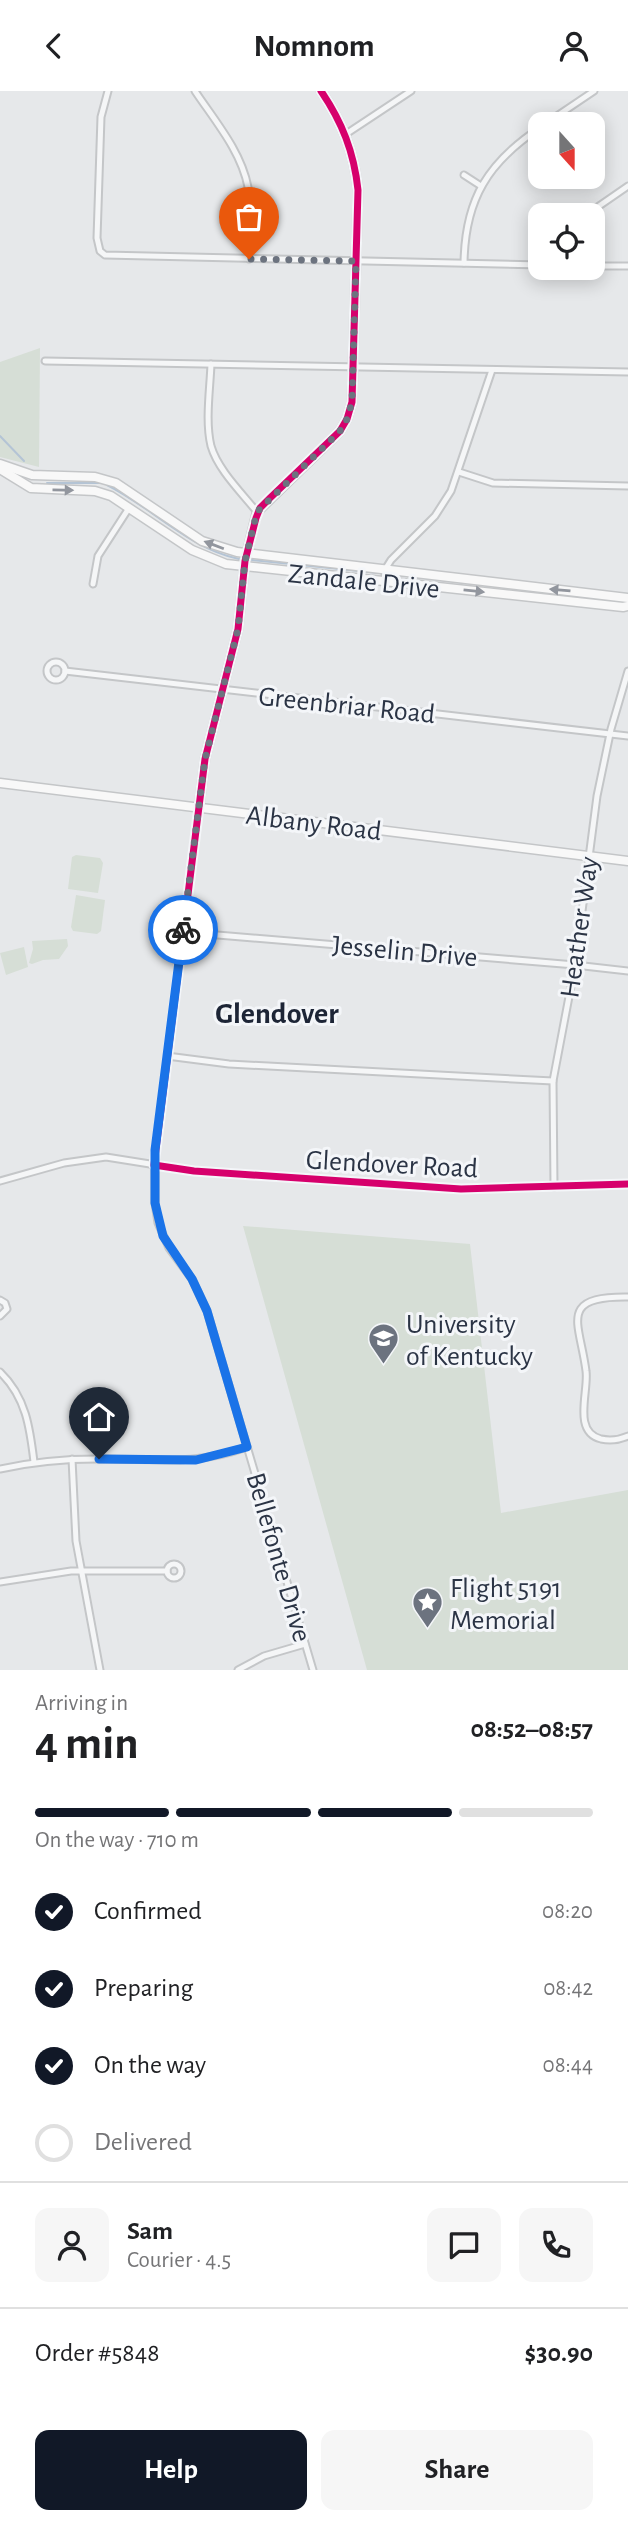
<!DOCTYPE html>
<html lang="en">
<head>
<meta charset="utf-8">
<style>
	:root { --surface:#fff; --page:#f6f6f6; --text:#202124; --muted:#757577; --line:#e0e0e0; --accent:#111827 }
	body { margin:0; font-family:"Alegreya Sans",sans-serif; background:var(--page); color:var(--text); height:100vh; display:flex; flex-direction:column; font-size:26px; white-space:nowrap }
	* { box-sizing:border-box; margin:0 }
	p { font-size:23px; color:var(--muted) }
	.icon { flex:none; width:38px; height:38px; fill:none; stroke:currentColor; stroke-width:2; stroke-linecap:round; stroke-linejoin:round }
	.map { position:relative; height:1579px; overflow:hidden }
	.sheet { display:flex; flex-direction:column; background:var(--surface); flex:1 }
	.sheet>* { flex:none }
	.needle { width:46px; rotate:159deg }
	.tools { position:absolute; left:528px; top:21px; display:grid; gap:14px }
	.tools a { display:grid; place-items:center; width:77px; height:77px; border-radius:14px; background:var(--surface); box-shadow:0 4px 18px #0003; font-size:35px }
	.pin { position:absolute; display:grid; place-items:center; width:60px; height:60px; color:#fff; margin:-72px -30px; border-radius:50% 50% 50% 0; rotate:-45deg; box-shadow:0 0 7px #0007 }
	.pin .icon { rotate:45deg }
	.courier { position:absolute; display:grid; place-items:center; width:70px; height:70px; margin:-35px; border:5px solid #1a73e8; border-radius:50%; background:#fff; color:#222; box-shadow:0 2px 9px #0007 }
	.overview em { font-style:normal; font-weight:700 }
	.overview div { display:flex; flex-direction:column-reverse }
	.overview { display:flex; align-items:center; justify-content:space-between; height:119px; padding:0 35px }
	h1 { font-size:46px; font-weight:700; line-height:52px }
	.bar { display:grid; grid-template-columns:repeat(4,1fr); gap:10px 7px; align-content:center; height:84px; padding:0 35px }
	.bar i { height:9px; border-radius:5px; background:var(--line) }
	.bar .active { background:var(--accent) }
	.bar p { grid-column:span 4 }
	.line { display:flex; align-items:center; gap:18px; padding:0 35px; border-top:2px solid var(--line) }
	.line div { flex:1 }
	.round { display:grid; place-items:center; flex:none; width:74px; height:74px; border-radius:14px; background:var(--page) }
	ol { padding:0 35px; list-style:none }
	li { display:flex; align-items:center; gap:21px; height:77px }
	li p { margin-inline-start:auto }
	li .icon { padding:7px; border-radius:50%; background:var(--accent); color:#fff; stroke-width:4 }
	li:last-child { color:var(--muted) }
	li i { width:38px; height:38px; border:4px solid var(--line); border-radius:50% }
	.primary-button { display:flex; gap:14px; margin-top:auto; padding:14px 35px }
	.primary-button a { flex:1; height:80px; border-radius:14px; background:var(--accent); color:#fff; font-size:28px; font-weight:700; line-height:80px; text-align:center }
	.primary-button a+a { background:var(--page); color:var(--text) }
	header { display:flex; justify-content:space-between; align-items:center; height:91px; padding:0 35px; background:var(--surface); font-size:32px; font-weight:700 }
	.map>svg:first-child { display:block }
</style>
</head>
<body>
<header><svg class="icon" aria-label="back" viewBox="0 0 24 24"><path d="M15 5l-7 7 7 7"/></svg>Nomnom<svg class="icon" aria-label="person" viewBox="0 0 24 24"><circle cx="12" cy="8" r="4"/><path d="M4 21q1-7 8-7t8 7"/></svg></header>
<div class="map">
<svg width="628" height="1579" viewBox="0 0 628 1579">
	<rect width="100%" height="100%" fill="#e6e8ea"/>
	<g fill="#d6ded6">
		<polygon points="40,257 39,376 0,366 0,271"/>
		<polygon points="76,764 100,767 103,772 98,802 68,798 72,766"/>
		<polygon points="76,804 105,809 101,840 97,843 73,840 71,836"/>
		<polygon points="67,848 68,855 59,868 43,869 32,873 29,872 33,858 32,850"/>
		<polygon points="24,856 28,876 6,884 0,862"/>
		<polygon points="243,1135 470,1153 501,1422 628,1399 628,1579 367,1579"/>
	</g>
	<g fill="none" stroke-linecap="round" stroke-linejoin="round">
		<g stroke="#b4c4d5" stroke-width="2">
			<polyline points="0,345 24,370"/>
			<polyline points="47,392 102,392"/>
			<path d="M107,394C153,417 188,457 239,468"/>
			<polyline points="252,469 379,482"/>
			<polyline points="390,483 625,511"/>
		</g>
		<defs>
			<g id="street">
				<polyline points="108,0 101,26 97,147 100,160 105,164 541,174"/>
				<path d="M195,0C215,30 241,60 248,96C252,119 249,145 249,168"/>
				<polyline points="545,33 594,0"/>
				<polyline points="346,43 411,0"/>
				<polyline points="464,84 481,95"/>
				<polyline points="586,124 628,95"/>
				<path d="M464,172C465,108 488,71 541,36"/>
				<polyline points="593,175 628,175"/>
				<polyline points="45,270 628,281"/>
				<path d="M211,273C210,299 205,330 211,355C218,379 242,402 257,421"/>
				<polyline points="459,381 493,392 628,395"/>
				<polyline points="384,491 386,477 391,469 435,425 451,400 492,279"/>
				<polyline points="93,493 98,465 129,417"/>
				<circle cx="56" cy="580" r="9"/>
				<polyline points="65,580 628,645"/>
				<polyline points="199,716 155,1059 155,1112 158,1132 169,1157 192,1188 207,1220 313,1579"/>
				<polyline points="182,841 575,874 628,880"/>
				<polyline points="167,965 229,973 553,990"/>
				<polyline points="0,1090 64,1072 106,1066 194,1080 461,1098 628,1093"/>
				<polyline points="554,1096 553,990 575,874 597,705 611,638 628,580"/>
				<path d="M628,1206C557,1205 580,1232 586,1280C589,1300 572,1341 601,1348C611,1350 619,1349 628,1345"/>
				<polyline points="0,1209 5,1212 7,1218 0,1225"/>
				<path d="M0,1281C26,1306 30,1337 34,1371"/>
				<polyline points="72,1368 76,1450 100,1579"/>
				<path d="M0,1378C32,1371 64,1368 97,1368C154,1367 191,1376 247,1356"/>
				<circle cx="174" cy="1480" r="7"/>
				<polyline points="0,1491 71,1480 167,1480"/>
				<polyline points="238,1579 264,1565 305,1553"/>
			</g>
			<g id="secondary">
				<polyline points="0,373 32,384 95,386 116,392 202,450 237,461 628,507"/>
				<polyline points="0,378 31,397 95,400 111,405 192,459 226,473 623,516 628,515"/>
				<polyline points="0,692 628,770"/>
				<path d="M199,716L205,668L238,538L245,470L257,421L340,340L347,328L352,311L358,99C354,61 342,31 321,0"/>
			</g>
		</defs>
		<use href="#street" stroke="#c4c6c8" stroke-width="9"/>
		<use href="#secondary" stroke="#c4c6c8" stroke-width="11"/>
		<use href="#street" stroke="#f5f6f7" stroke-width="5"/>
		<use href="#secondary" stroke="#f8f8f8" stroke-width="8"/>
		<defs>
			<path id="cycleway" d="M321,0C342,31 354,61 358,99L352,311L347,328L340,340L270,407L260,417L256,427L245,470L238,538L205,668L154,1074L194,1080L461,1098L628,1093"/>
		</defs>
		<use href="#cycleway" stroke="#f4f6f9" stroke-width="11"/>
		<use href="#cycleway" stroke="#d6006c" stroke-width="7"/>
	</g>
	<defs><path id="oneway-solid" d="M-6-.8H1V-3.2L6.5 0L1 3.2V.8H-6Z" transform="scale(1.75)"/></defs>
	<g fill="#92969e">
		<use href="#oneway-solid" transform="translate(63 399) rotate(1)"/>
		<use href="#oneway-solid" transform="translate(214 454) rotate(-159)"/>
		<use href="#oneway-solid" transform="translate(560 499) rotate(-175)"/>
		<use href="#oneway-solid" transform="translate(474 500) rotate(6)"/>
	</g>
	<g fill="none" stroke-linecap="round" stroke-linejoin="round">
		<polyline stroke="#6c737f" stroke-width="7" stroke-dasharray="0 12.6" points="183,839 205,668 238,538 245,470 257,421 340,340 347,328 352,311 356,170 249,168"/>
		<polyline stroke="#1a73e8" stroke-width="9" points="99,1368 196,1369 247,1356 207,1220 192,1188 163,1145 155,1112 155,1059 183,839"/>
	</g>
	<defs>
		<symbol id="university-pin" viewBox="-11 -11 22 30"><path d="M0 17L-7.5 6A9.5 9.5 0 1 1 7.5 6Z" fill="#6c737f" stroke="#f4f6f9"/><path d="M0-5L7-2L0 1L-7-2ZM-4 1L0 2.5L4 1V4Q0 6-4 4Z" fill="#fff"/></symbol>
		<symbol id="sight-pin" viewBox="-11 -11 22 30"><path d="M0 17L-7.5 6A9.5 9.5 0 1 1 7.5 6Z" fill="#6c737f" stroke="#f4f6f9"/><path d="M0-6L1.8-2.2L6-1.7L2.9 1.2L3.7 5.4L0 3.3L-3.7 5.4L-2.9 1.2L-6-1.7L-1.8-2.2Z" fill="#fff"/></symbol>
	</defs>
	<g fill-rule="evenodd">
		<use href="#university-pin" x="366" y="1230" width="35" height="47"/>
		<use href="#sight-pin" x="410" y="1494" width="35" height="47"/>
	</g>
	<g text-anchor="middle" stroke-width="6" stroke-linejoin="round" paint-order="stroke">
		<g font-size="28" fill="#2b3445" stroke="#f4f6f9">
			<text transform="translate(364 489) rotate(6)" y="10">Zandale Drive</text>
			<text transform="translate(347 613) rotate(6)" y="10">Greenbriar Road</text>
			<text transform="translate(314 731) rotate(7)" y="10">Albany Road</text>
			<text transform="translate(578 836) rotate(-82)" y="10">Heather Way</text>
			<text transform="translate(405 859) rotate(5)" y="10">Jesselin Drive</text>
			<text transform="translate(392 1072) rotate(3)" y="10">Glendover Road</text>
			<text transform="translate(280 1466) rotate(74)" y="10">Bellefonte Drive</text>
		</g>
		<g font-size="28" fill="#2b3445" stroke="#f4f6f9" text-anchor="start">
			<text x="406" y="1242">University<tspan x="406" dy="32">of Kentucky</tspan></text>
			<text x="450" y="1506">Flight 5191<tspan x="450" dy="32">Memorial</tspan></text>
		</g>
		<g font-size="30" font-weight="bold" fill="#1d2536" stroke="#f4f6f9">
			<text x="277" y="932">Glendover</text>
		</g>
	</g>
</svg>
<div class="tools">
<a><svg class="needle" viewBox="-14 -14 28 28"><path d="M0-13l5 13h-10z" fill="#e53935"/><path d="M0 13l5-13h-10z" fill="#757577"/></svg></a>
<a><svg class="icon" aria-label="locate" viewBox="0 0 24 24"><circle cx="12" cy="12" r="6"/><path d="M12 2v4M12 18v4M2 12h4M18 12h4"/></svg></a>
</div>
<div class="pin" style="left:249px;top:168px;background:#ea580c"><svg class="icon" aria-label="bag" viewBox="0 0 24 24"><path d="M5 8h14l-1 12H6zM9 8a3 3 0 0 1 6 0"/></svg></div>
<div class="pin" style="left:99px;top:1368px;background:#1f2937"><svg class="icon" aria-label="home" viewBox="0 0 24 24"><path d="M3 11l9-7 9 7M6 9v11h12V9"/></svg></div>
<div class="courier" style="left:183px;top:839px"><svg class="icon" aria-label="bike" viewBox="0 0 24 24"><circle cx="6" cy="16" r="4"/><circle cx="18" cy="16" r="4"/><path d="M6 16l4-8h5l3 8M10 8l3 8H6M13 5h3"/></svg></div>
</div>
<section class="sheet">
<div class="overview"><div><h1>4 min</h1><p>Arriving in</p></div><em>08:52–08:57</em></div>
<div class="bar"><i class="active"></i><i class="active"></i><i class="active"></i><i></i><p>On the way · 710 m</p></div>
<ol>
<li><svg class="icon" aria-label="check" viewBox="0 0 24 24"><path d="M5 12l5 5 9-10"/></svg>Confirmed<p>08:20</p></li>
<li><svg class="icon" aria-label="check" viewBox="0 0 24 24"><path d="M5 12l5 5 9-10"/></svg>Preparing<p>08:42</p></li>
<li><svg class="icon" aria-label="check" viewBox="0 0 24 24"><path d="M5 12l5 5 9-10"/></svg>On the way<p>08:44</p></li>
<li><i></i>Delivered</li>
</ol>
<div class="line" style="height:126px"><a class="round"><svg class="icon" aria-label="person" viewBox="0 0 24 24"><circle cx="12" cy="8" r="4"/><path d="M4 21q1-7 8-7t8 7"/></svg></a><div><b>Sam</b><p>Courier · 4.5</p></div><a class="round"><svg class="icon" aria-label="chat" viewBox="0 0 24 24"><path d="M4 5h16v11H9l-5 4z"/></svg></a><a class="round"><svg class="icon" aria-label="phone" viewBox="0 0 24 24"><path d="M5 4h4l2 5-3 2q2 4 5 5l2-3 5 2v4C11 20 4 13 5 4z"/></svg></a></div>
<div class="line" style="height:91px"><div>Order #5848</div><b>$30.90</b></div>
<div class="primary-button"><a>Help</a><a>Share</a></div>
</section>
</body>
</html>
